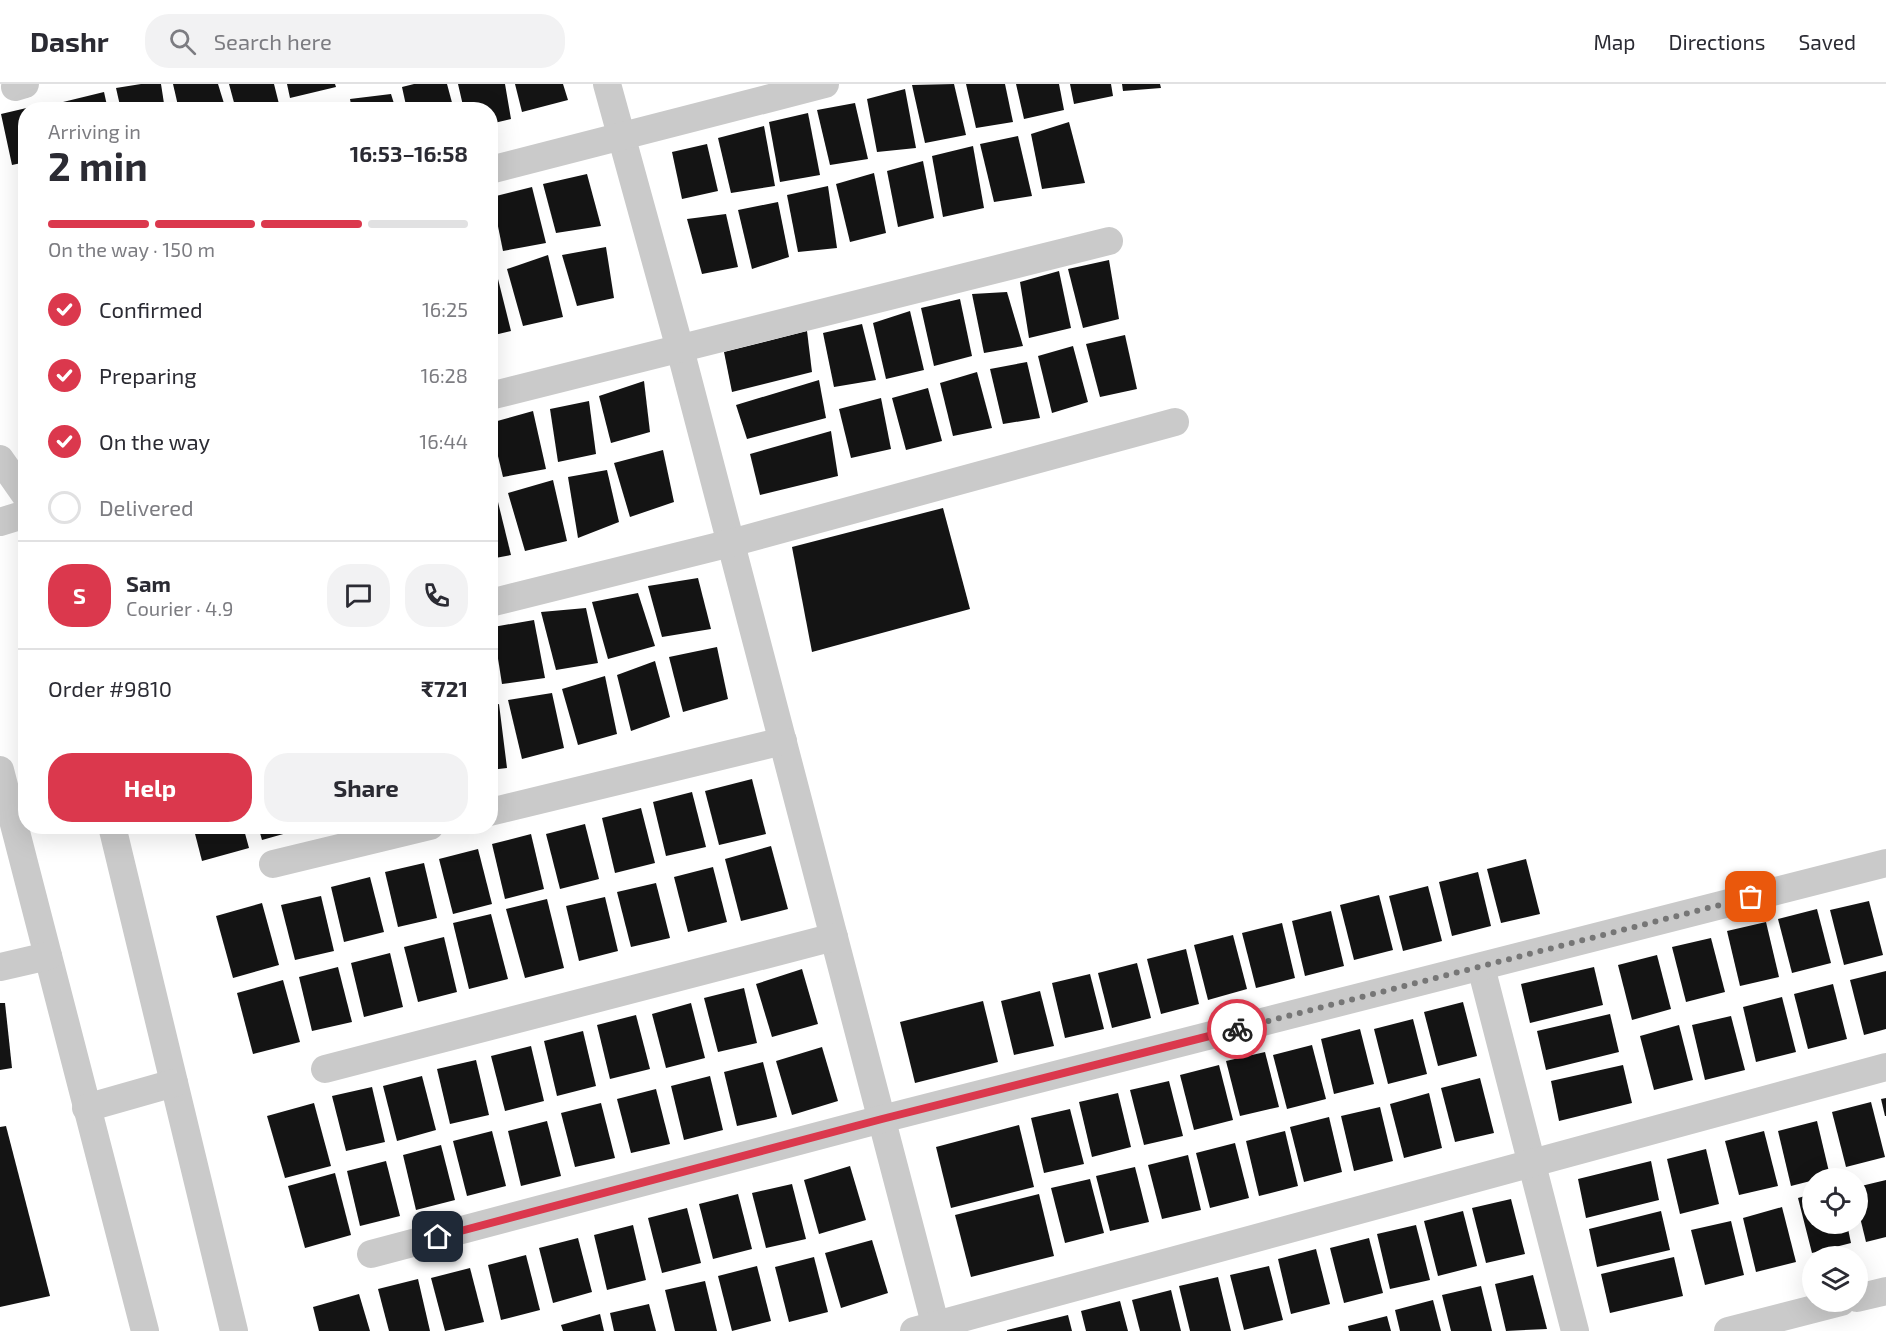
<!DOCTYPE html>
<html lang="en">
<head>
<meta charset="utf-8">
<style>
	:root { --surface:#fff; --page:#f2f2f3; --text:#2b2b33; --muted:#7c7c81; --line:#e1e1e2; --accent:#db384d }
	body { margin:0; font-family:"Exo 2",sans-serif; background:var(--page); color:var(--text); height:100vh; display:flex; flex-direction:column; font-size:22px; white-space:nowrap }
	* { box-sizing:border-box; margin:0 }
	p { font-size:20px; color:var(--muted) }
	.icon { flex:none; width:33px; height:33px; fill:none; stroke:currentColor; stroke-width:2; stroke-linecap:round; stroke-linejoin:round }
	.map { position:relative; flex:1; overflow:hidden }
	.panel { position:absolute; left:18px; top:18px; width:480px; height:732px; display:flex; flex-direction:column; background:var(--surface); border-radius:24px; box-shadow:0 6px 24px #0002 }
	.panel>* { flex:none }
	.controls { position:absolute; left:1802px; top:1084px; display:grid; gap:12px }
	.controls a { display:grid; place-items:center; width:66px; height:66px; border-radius:50%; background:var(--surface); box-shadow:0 6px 24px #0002; font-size:30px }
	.pin { position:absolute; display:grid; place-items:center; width:51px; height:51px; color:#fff; margin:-26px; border-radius:12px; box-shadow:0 3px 9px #0006 }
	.courier { position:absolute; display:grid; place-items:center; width:60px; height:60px; margin:-30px; border:4px solid #db384d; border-radius:50%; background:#fff; color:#222; box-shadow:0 2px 8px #0007 }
	.overview em { font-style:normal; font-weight:700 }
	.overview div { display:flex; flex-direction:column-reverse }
	.overview { display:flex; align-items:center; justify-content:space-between; height:102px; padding:0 30px }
	h1 { font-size:39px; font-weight:700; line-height:45px }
	.bar { display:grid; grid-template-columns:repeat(4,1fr); gap:9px 6px; align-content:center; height:72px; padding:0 30px }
	.bar i { height:8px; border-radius:4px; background:var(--line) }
	.bar .active { background:var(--accent) }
	.bar p { grid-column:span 4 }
	.line { display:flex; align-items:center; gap:15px; padding:0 30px; border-top:2px solid var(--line) }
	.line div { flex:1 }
	.round { display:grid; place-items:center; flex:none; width:63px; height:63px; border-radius:24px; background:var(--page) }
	ol { padding:0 30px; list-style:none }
	li { display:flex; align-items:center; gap:18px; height:66px }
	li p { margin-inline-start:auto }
	li .icon { padding:6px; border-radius:50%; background:var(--accent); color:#fff; stroke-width:4 }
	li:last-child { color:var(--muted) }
	li i { width:33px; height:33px; border:3px solid var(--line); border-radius:50% }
	.action { display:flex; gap:12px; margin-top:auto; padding:12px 30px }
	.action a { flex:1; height:69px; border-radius:24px; background:var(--accent); color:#fff; font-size:24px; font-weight:700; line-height:69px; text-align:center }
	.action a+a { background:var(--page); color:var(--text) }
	header { display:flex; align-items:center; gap:36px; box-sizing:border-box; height:84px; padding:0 30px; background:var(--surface); border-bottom:2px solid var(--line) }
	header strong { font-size:28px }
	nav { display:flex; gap:33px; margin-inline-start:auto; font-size:21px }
	.search { width:420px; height:54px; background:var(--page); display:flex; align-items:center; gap:15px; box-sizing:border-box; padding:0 21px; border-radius:24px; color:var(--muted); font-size:22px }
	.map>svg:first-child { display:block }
</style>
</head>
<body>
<header>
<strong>Dashr</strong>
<div class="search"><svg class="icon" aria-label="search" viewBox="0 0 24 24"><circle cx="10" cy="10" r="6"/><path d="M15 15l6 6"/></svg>Search here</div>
<nav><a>Map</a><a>Directions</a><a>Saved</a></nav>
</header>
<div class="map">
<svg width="1886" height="1247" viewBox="0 0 1886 1247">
	<rect width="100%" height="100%" fill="#fff"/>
	<g fill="#141414">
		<polygon points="141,0 161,0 165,26 121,26 116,4"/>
		<polygon points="173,0 218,0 226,26 179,26"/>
		<polygon points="229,0 274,0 279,20 257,26 236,26"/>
		<polygon points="287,0 335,0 336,3 290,14"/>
		<polygon points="414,0 447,0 454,26 407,26 402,3"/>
		<polygon points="458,0 505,0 511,35 490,40 490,26 464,26"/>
		<polygon points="515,0 563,0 568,16 522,28"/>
		<polygon points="954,0 966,51 925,59 912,1"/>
		<polygon points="966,0 1005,0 1013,38 976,44"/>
		<polygon points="1016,0 1059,0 1064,26 1024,35"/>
		<polygon points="1070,0 1111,0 1113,12 1074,20"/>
		<polygon points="1122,0 1160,0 1161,4 1123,7"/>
		<polygon points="905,5 916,64 877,68 867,15"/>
		<polygon points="104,8 108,26 65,26 63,18"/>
		<polygon points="391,10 396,26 352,26 350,15"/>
		<polygon points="52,18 54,26 26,26 26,78 12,81 1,30"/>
		<polygon points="336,19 338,26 304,26 304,24"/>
		<polygon points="855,19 868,75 830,81 817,26"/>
		<polygon points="808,29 820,91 780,98 769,38"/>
		<polygon points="1069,38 1085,99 1042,105 1031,50"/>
		<polygon points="764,42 775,102 731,109 718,54"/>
		<polygon points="1018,52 1032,112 994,118 980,60"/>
		<polygon points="707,60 718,107 682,115 672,68"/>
		<polygon points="973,62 984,124 943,133 932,72"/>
		<polygon points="923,77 934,134 898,143 887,87"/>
		<polygon points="874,89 886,149 850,158 836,100"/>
		<polygon points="587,90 601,142 556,149 543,100"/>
		<polygon points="828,102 837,164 798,168 787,111"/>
		<polygon points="532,103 546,159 503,167 492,113"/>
		<polygon points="26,104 26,124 25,124 20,105"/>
		<polygon points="778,118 789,173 752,185 738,126"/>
		<polygon points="726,130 738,183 702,190 687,135"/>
		<polygon points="606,163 614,214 577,222 562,171"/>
		<polygon points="548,171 563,233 523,242 507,185"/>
		<polygon points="1109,176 1119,235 1083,244 1068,185"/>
		<polygon points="496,187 511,247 490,252 490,188"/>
		<polygon points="1059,187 1071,244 1029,254 1020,198"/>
		<polygon points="1007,208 1023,262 984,269 972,210"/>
		<polygon points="960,215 972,272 934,282 921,224"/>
		<polygon points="910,227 924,286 886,295 873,239"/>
		<polygon points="862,240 876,296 834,303 823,249"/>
		<polygon points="807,247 812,288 732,308 724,268"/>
		<polygon points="1125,251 1137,305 1100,313 1086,260"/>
		<polygon points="1073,262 1088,318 1052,329 1038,272"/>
		<polygon points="1027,278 1040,334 1003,340 990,285"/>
		<polygon points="977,288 992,344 953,352 940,299"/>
		<polygon points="819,296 826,334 747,355 736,321"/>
		<polygon points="644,297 650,348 611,359 599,312"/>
		<polygon points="928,304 942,357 906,366 892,314"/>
		<polygon points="881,314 891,365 851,374 839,325"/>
		<polygon points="589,317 596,370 558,378 550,325"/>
		<polygon points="533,327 546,385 503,393 490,339"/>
		<polygon points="831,347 838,392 760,411 750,370"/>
		<polygon points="663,366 674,418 630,433 614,379"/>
		<polygon points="607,386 619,438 578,454 568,393"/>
		<polygon points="553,396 567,457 525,467 508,409"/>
		<polygon points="497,414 511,471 490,475 490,415"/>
		<polygon points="943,424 970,525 812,568 792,463"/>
		<polygon points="698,494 711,545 662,553 648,502"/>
		<polygon points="638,509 655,562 608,575 592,518"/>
		<polygon points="586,524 598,579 556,586 541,528"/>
		<polygon points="534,536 545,594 502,600 493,543"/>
		<polygon points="717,563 728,615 683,628 669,573"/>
		<polygon points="655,577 670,633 631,647 617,591"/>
		<polygon points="605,592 617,650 578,661 562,605"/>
		<polygon points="552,609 564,664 522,675 508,616"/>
		<polygon points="499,620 507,684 490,686 490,622"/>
		<polygon points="752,695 766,750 719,761 705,707"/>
		<polygon points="692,708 706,763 666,772 653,718"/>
		<polygon points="641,724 655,779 615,789 602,734"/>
		<polygon points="585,740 599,795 560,805 546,750"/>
		<polygon points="193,742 243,742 249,764 202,777"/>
		<polygon points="258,742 300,742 301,745 262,756"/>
		<polygon points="531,750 544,805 505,815 492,760"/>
		<polygon points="771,762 788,825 741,837 725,775"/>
		<polygon points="478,765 492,820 453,830 439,775"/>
		<polygon points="1526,775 1540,830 1501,839 1487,785"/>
		<polygon points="424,779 437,834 398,843 385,788"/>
		<polygon points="713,783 727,838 688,848 674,793"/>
		<polygon points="1478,788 1491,842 1452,852 1439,798"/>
		<polygon points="370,793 384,848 344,858 331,803"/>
		<polygon points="656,799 670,854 631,863 617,808"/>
		<polygon points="1428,802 1442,857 1403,867 1389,812"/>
		<polygon points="1379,811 1393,866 1354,876 1340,821"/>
		<polygon points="321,812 334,867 295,876 281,821"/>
		<polygon points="605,813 618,867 579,877 566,822"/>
		<polygon points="547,815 564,884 525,894 506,825"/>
		<polygon points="1869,817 1883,871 1844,881 1830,826"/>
		<polygon points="262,819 279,881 233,894 216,832"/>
		<polygon points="1817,825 1831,879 1792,889 1778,835"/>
		<polygon points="1331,827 1344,882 1305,892 1292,837"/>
		<polygon points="491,830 508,895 469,905 453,839"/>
		<polygon points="1766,838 1779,893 1740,902 1727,847"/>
		<polygon points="1282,839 1295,894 1256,904 1242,849"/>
		<polygon points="1233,851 1247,905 1208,916 1194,861"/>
		<polygon points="444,853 457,908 418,918 404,863"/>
		<polygon points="1711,854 1725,908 1686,918 1672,863"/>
		<polygon points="1186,865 1199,920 1161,930 1147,875"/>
		<polygon points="390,869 403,923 364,933 351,879"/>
		<polygon points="1657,871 1671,925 1632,936 1618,881"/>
		<polygon points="1137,879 1151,934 1112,944 1098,889"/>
		<polygon points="338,883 352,938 312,947 299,893"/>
		<polygon points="1594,883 1603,921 1530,939 1521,900"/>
		<polygon points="802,885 818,940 772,953 756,900"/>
		<polygon points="1886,887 1886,945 1864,951 1850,896"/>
		<polygon points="1090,890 1104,945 1065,954 1052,899"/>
		<polygon points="283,896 300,958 253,970 237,909"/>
		<polygon points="1833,900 1847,955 1808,965 1794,910"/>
		<polygon points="744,904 757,959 718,968 704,914"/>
		<polygon points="1040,907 1054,962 1014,971 1001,917"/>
		<polygon points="1782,913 1796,968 1756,978 1743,923"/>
		<polygon points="983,917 998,978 915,999 900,938"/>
		<polygon points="1463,918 1477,972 1438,982 1424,928"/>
		<polygon points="0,919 5,919 12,984 0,986"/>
		<polygon points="691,919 705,974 666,984 652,930"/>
		<polygon points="1610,930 1619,968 1546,986 1537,947"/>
		<polygon points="636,931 650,985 610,995 597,941"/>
		<polygon points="1731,932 1745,986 1705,996 1692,941"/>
		<polygon points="1413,935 1427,990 1388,1000 1374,945"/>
		<polygon points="1679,941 1693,996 1654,1006 1640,952"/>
		<polygon points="1360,945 1374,1000 1334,1010 1321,955"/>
		<polygon points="583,947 596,1002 557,1012 544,957"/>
		<polygon points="1312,961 1326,1015 1287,1025 1273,971"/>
		<polygon points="531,962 544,1017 505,1027 491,972"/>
		<polygon points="822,963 838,1017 792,1031 776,977"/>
		<polygon points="1265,968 1279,1023 1240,1032 1226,977"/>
		<polygon points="476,976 489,1031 450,1040 437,985"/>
		<polygon points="763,978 777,1033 737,1042 724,988"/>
		<polygon points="1219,981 1233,1036 1194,1046 1180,991"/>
		<polygon points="1623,981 1632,1019 1559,1037 1551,997"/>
		<polygon points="422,992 436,1046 397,1057 383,1002"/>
		<polygon points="710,992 723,1046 684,1056 671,1002"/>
		<polygon points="1480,994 1494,1049 1455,1058 1441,1004"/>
		<polygon points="1169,997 1183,1052 1144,1061 1130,1006"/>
		<polygon points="372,1003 385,1058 346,1067 332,1012"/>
		<polygon points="656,1005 670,1060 631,1069 617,1015"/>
		<polygon points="1118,1009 1131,1063 1092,1073 1079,1018"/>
		<polygon points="1429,1009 1442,1064 1404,1074 1390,1020"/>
		<polygon points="1886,1014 1886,1032 1885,1032 1881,1015"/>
		<polygon points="1871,1018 1885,1073 1846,1083 1832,1028"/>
		<polygon points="314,1019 331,1082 285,1094 267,1032"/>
		<polygon points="601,1019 615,1074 575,1083 561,1029"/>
		<polygon points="1380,1023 1393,1077 1354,1087 1341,1032"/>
		<polygon points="1070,1025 1084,1080 1044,1089 1031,1034"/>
		<polygon points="1329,1033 1342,1088 1304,1098 1290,1043"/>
		<polygon points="547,1037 561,1092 521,1102 508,1047"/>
		<polygon points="1817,1037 1830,1092 1791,1102 1778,1047"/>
		<polygon points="1019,1041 1034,1103 951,1124 936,1063"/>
		<polygon points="6,1042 50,1212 0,1223 0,1043"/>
		<polygon points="492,1047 506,1102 467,1112 453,1057"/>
		<polygon points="1285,1047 1298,1102 1259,1112 1246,1057"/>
		<polygon points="1764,1047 1778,1102 1739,1111 1725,1057"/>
		<polygon points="1235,1059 1249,1114 1210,1124 1196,1069"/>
		<polygon points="441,1061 455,1116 416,1126 403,1071"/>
		<polygon points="1706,1065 1719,1120 1680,1130 1667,1075"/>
		<polygon points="1188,1071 1201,1126 1162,1135 1148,1081"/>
		<polygon points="386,1077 400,1132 360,1142 347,1087"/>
		<polygon points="1651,1077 1659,1116 1586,1134 1578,1095"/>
		<polygon points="850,1082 866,1136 819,1150 804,1096"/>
		<polygon points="1135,1083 1149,1138 1110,1147 1096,1092"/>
		<polygon points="335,1089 351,1151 305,1164 288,1102"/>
		<polygon points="1090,1095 1104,1149 1065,1159 1051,1104"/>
		<polygon points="1886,1096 1886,1153 1866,1158 1857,1121 1857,1103"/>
		<polygon points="792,1100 806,1155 766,1164 752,1109"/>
		<polygon points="738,1110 752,1165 713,1175 699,1120"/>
		<polygon points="1039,1110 1054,1172 971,1193 955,1131"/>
		<polygon points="1812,1110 1812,1140 1847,1140 1851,1159 1812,1169 1798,1114"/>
		<polygon points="1511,1115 1525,1170 1486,1179 1472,1124"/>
		<polygon points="1782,1123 1796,1178 1756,1188 1743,1134"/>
		<polygon points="687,1124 701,1179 662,1189 648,1134"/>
		<polygon points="1463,1127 1477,1182 1438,1192 1424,1137"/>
		<polygon points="1661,1127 1670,1166 1597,1183 1589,1145"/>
		<polygon points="1731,1137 1744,1191 1705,1201 1691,1146"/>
		<polygon points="633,1141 646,1196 607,1206 594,1151"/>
		<polygon points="1416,1141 1430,1196 1390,1205 1377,1150"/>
		<polygon points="578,1154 592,1208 553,1219 539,1164"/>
		<polygon points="1369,1154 1383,1209 1344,1219 1330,1164"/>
		<polygon points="872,1156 888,1209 841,1224 825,1169"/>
		<polygon points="1316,1165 1330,1220 1291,1230 1278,1175"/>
		<polygon points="526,1171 540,1226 501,1236 488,1181"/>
		<polygon points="814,1173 828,1228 789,1238 775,1183"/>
		<polygon points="1674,1173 1683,1212 1610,1229 1601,1190"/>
		<polygon points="757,1182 771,1237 732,1247 718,1192"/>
		<polygon points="1269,1182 1283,1236 1244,1246 1230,1191"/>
		<polygon points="470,1184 484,1238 445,1247 431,1194"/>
		<polygon points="1533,1191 1547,1245 1506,1247 1495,1200"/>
		<polygon points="1218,1193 1231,1247 1190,1247 1179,1202"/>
		<polygon points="418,1195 430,1247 389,1247 378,1205"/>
		<polygon points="705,1197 717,1247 675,1247 665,1206"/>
		<polygon points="1481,1202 1492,1247 1451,1247 1442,1211"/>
		<polygon points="1171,1206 1181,1247 1140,1247 1132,1216"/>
		<polygon points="359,1210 370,1247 319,1247 313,1223"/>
		<polygon points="1433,1216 1441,1247 1400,1247 1395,1226"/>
		<polygon points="1120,1217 1128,1247 1086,1247 1081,1227"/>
		<polygon points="649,1220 656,1247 614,1247 610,1229"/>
		<polygon points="600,1230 604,1247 563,1247 561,1241"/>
		<polygon points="1068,1231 1072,1247 1007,1247 1007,1246"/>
		<polygon points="1387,1232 1391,1247 1349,1247 1348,1242"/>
	</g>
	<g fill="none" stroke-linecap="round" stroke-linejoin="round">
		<g stroke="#cacaca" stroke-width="28">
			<polyline points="607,0 680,265 937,1247"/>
			<polyline points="15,3 25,0"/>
			<polyline points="490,86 825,0"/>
			<polyline points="490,312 1109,157"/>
			<polyline points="0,375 26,412"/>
			<polyline points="0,438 26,430"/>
			<polyline points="490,519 731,459 1175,338"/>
			<polyline points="0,686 145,1247"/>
			<polyline points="490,728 783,657"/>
			<polyline points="112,742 234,1247"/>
			<polyline points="273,780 430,742"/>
			<polyline points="0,883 48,872"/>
			<polyline points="1481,883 1575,1247"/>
			<polyline points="325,985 834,853"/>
			<polyline points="86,1024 174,999"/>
			<polyline points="371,1170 882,1035 1886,779"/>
			<polyline points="1857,1214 1886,1207"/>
			<polyline points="914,1247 1886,983"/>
			<polyline points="1728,1247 1841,1218"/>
		</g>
	</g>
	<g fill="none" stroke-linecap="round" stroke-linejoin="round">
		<polyline stroke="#767676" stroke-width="6" stroke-dasharray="0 10.8" points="1237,945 1751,813"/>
		<polyline stroke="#db384d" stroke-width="8" points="438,1153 882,1035 1237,945"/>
	</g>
</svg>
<div class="controls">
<a><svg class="icon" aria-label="locate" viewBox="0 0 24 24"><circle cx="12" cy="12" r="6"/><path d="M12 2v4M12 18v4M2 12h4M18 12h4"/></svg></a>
<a><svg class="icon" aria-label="layers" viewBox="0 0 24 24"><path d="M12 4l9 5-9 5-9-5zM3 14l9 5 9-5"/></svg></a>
</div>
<div class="pin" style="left:1751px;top:813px;background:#ea580c"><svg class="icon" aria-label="bag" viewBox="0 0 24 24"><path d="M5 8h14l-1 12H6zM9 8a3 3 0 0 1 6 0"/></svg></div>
<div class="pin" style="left:438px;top:1153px;background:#1f2937"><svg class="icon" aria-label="home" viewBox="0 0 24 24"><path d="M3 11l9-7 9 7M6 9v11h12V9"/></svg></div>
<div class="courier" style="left:1237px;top:945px"><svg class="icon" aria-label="bike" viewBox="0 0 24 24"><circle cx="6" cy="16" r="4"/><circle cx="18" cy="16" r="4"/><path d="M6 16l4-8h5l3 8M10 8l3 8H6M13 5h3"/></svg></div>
<section class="panel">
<div class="overview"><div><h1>2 min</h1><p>Arriving in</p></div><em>16:53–16:58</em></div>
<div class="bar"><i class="active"></i><i class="active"></i><i class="active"></i><i></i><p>On the way · 150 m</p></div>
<ol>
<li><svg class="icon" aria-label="check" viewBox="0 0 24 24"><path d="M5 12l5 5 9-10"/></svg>Confirmed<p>16:25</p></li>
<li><svg class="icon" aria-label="check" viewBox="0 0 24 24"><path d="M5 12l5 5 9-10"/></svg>Preparing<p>16:28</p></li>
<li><svg class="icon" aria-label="check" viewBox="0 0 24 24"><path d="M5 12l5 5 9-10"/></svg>On the way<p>16:44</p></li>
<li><i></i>Delivered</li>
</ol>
<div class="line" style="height:108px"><b class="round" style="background:var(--accent);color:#fff">S</b><div><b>Sam</b><p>Courier · 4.9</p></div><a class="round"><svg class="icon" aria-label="chat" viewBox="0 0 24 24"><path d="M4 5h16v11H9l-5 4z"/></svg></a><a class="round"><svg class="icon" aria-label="phone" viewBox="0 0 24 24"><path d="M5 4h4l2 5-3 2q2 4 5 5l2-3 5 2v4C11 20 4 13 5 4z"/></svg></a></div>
<div class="line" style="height:78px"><div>Order #9810</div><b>₹721</b></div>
<div class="action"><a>Help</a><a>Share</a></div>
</section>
</div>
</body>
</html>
